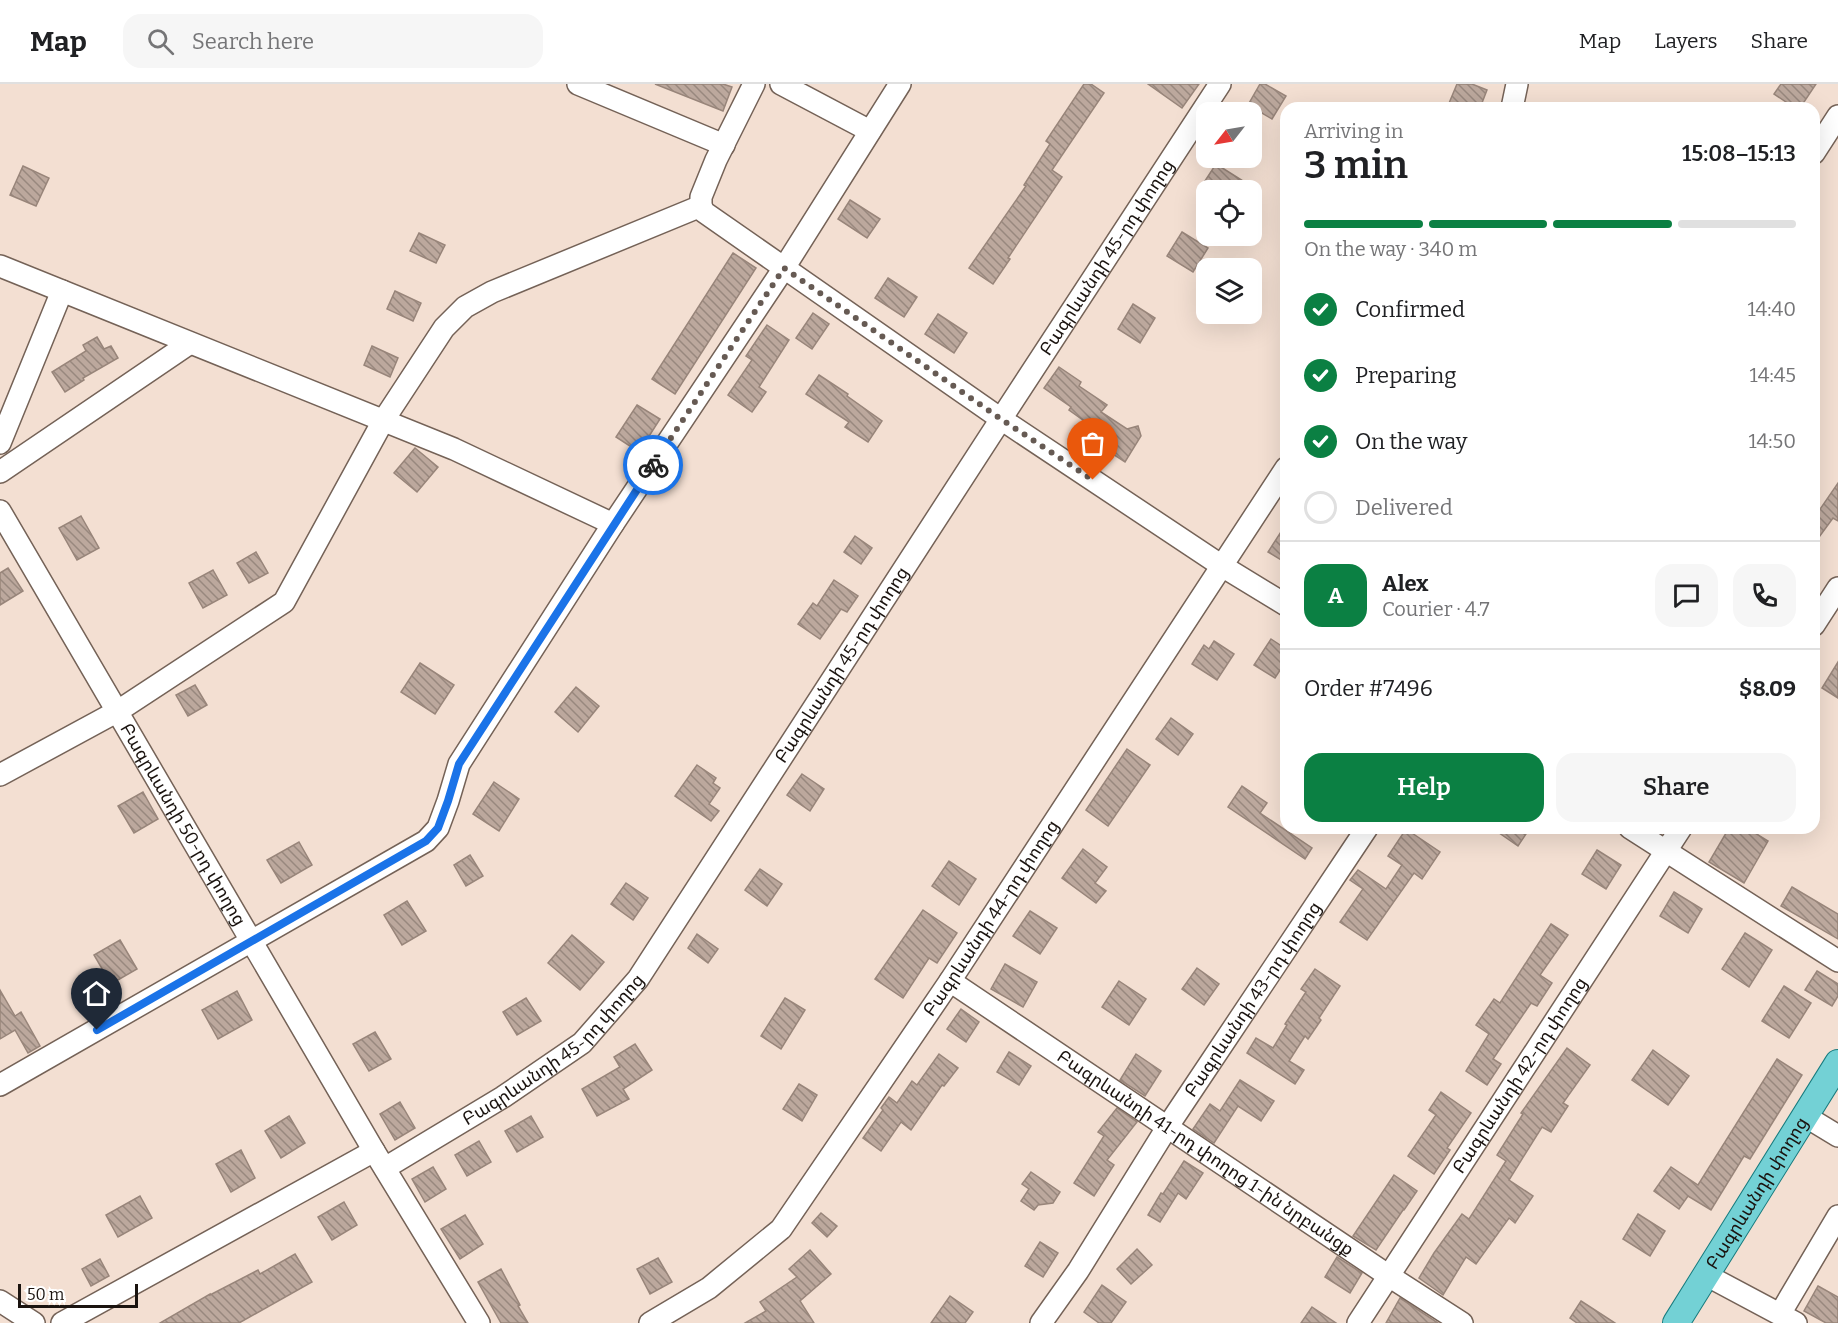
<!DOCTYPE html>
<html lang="en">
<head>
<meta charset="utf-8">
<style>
	:root { --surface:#fff; --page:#f6f6f6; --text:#202124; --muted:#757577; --line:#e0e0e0; --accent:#0b8043 }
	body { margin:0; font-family:Bitter,"Noto Sans Armenian",serif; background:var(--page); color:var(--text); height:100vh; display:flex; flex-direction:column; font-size:22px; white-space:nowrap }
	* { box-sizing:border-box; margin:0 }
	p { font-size:20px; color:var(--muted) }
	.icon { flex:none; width:33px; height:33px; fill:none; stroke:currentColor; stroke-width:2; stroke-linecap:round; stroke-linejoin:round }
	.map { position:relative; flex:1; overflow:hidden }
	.drawer { position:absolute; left:1280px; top:18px; width:540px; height:732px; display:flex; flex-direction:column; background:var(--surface); border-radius:18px; box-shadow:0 6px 24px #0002 }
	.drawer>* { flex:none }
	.needle { width:39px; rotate:239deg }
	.controls { position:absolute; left:1196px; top:18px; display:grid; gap:12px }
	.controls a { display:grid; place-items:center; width:66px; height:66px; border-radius:12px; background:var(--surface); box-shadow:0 6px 24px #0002; font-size:30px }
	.scale { position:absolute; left:18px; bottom:15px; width:120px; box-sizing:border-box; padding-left:6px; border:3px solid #1a130f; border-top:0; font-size:16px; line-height:21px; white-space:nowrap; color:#1a130f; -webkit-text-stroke:4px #fff; paint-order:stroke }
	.pin { position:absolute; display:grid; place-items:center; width:51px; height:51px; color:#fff; margin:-62px -26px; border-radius:50% 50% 50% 0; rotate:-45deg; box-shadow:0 0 6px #0007 }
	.pin .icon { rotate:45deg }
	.courier { position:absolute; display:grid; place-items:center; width:60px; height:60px; margin:-30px; border:4px solid #1a73e8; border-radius:50%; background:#fff; color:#222; box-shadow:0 2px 8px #0007 }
	.headline em { font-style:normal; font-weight:600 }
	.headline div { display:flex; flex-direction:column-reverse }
	.headline { display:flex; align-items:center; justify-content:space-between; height:102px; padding:0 24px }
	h1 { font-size:39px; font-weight:600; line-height:45px }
	.bar { display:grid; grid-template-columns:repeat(4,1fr); gap:9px 6px; align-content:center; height:72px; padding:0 24px }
	.bar i { height:8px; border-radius:4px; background:var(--line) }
	.bar .on { background:var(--accent) }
	.bar p { grid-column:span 4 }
	.line { display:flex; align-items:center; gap:15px; padding:0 24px; border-top:2px solid var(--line) }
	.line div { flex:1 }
	.round { display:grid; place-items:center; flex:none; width:63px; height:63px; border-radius:18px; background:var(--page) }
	ol { padding:0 24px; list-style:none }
	li { display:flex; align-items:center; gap:18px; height:66px }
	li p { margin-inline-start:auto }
	li .icon { padding:6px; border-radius:50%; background:var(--accent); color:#fff; stroke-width:4 }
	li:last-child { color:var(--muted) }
	li i { width:33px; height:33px; border:3px solid var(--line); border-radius:50% }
	.primary-button { display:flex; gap:12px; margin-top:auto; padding:12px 24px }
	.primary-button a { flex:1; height:69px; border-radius:18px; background:var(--accent); color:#fff; font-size:24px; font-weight:600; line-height:69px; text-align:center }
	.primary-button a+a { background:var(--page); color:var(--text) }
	header { display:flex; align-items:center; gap:36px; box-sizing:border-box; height:84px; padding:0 30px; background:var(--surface); border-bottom:2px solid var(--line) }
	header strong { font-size:28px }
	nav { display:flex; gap:33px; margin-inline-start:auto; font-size:21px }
	.search { width:420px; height:54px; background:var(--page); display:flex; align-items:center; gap:15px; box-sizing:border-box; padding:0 21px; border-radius:18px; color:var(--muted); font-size:22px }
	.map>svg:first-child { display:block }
</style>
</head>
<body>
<header>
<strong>Map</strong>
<div class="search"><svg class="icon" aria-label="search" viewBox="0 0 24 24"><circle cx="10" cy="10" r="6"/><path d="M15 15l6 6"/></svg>Search here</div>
<nav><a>Map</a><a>Layers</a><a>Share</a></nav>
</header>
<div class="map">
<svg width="1838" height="1239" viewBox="0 0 1838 1239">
	<defs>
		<pattern id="building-back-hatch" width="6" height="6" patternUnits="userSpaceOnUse" patternTransform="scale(1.5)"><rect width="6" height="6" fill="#bca89d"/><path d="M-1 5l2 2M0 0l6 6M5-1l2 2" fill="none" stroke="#98887e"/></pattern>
	</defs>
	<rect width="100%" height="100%" fill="#f3dfd2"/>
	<g fill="url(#building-back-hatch)" stroke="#98857a" stroke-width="1.5">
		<polygon points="655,0 723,0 732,3 723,27"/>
		<polygon points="1084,0 1091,0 1104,9 1052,86 1062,93 1008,174 1010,175 993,200 969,184 1026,102 1024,101 1050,60 1046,57"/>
		<polygon points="1148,0 1199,0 1182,24"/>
		<polygon points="1260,0 1265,0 1286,12 1272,35 1248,21"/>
		<polygon points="1457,0 1472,0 1487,6 1480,24 1447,24"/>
		<polygon points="1781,0 1816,0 1800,24 1795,24 1774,10"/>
		<polygon points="1216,80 1243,97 1236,106 1199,106"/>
		<polygon points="23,82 49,94 36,122 10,111"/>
		<polygon points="850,116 880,135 867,154 838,135"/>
		<polygon points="1182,148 1208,164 1193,188 1167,172"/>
		<polygon points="419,149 445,161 436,179 410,167"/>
		<polygon points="733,169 756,184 675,310 652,295"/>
		<polygon points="888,194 917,213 904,233 875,214"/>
		<polygon points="395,207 421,219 413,237 387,225"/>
		<polygon points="1133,220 1155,234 1140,259 1118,245"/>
		<polygon points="813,229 829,240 812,265 796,254"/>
		<polygon points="938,230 967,249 954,269 925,250"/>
		<polygon points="767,241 789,256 759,303 766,308 752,328 728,311 752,276 746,272"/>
		<polygon points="97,253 104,265 111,262 118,274 83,294 84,296 65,308 52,288 86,267 83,261"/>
		<polygon points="372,262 398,274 390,293 364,281"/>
		<polygon points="1059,283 1081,298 1079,302 1107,321 1101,328 1127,345 1138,342 1141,352 1125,378 1102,363 1108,354 1069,326 1071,323 1044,304"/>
		<polygon points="819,291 848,310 847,312 882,337 868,358 845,343 849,338 806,310"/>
		<polygon points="637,321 660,335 639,368 616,353"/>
		<polygon points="415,364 438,383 417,408 394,389"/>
		<polygon points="1838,399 1838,437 1833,434 1814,460 1814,434"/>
		<polygon points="81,432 99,464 77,476 59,444"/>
		<polygon points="1286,440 1286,479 1268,468"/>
		<polygon points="855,452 872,464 861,480 844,468"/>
		<polygon points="256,468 268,489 249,499 237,479"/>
		<polygon points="8,484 23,507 0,521 0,489"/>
		<polygon points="213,486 227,511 203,524 189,499"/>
		<polygon points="834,496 858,512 847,528 841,525 820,555 798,540 813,519 817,522"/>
		<polygon points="1271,555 1286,565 1286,577 1275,594 1254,581"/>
		<polygon points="1214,557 1234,570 1217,596 1192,580 1204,561 1209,565"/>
		<polygon points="1838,578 1838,614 1822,604"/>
		<polygon points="420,579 454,601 435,630 401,608"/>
		<polygon points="195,601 207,621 188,632 176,611"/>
		<polygon points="576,603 599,622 578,648 555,628"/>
		<polygon points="1171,634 1193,650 1178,671 1156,655"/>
		<polygon points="1127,665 1150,681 1108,742 1086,726"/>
		<polygon points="697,681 716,694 713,699 720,704 709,720 719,727 711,737 675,712"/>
		<polygon points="802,690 824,705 810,727 787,711"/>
		<polygon points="494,698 519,715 499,747 473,730"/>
		<polygon points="1242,702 1267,719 1260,729 1312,764 1305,775 1228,723"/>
		<polygon points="143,708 158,735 134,749 118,722"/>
		<polygon points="1492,744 1530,744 1518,762"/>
		<polygon points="1729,744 1747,744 1768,757 1744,799 1709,778"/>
		<polygon points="1406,745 1440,768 1422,795 1414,789 1367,856 1340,838 1363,805 1350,796 1358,786 1386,805 1402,781 1388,772"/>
		<polygon points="299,758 312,781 281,799 267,776"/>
		<polygon points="1083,765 1107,783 1095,799 1106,807 1096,819 1062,794"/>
		<polygon points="1597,766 1621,781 1606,805 1582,790"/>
		<polygon points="470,771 483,792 466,802 454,781"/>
		<polygon points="949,777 976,795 959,821 932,802"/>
		<polygon points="760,785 782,800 767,822 745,806"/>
		<polygon points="626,799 648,814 633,836 611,820"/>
		<polygon points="1792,803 1838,830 1838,855 1781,822"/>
		<polygon points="1674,808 1702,825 1688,849 1660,832"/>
		<polygon points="407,817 426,847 402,861 384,831"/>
		<polygon points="923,826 957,849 937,879 929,874 903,914 875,895"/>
		<polygon points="1030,827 1057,844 1040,870 1013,852"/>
		<polygon points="1551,840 1568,851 1540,891 1552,899 1537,922 1531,919 1493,975 1501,980 1487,1001 1466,987 1489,950 1476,941 1494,915 1500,919"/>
		<polygon points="1745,849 1772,866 1749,903 1722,885"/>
		<polygon points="697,850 718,865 708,879 688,864"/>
		<polygon points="572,851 604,878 580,906 548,879"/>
		<polygon points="120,856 137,885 111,900 94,871"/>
		<polygon points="1005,880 1037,898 1023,923 991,905"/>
		<polygon points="1197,884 1219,900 1204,921 1182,905"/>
		<polygon points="1315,885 1340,902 1319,934 1321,936 1308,955 1305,952 1289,977 1304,986 1295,1000 1247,969 1256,954 1273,964 1287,941 1285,940 1306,908 1301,905"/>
		<polygon points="1817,887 1838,900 1838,912 1832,922 1805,906"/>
		<polygon points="1119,897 1146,915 1129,941 1102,923"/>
		<polygon points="1784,902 1811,919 1789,954 1762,937"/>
		<polygon points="0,906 15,932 21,928 40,962 28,969 15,946 0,955"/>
		<polygon points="237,907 252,936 218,955 202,926"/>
		<polygon points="526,914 541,937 517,951 503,928"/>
		<polygon points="785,914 805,926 781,965 761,952"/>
		<polygon points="961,925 979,938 966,958 947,945"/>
		<polygon points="375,948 391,975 369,987 353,960"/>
		<polygon points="635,960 652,986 623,1005 629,1015 597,1032 582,1005 620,983 614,973"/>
		<polygon points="1567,964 1590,981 1563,1019 1568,1022 1551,1048 1542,1043 1509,1096 1533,1112 1515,1139 1509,1134 1476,1180 1466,1173 1443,1211 1419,1194 1434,1169 1462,1130 1469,1135 1506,1077 1497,1071 1523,1030 1521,1029"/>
		<polygon points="1653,966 1689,992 1668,1021 1632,996"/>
		<polygon points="1009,968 1031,982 1019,1001 997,988"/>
		<polygon points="939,970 958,984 944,1002 942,1001 911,1046 901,1038 881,1067 863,1054 883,1026 881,1024 889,1013 897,1019 912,997 917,1001"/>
		<polygon points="1136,970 1161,987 1145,1012 1120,996"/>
		<polygon points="1777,975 1802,991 1750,1075 1744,1072 1711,1126 1688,1112 1679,1125 1654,1107 1671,1083 1698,1101"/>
		<polygon points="1240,996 1274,1017 1261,1037 1238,1022 1214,1059 1193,1045 1210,1020 1220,1027"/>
		<polygon points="799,1000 817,1011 802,1037 783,1025"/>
		<polygon points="1441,1008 1471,1029 1447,1064 1450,1066 1434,1090 1408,1072 1436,1031 1429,1026"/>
		<polygon points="400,1018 415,1044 395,1056 380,1030"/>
		<polygon points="1117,1024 1137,1038 1107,1076 1114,1081 1094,1112 1074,1099 1104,1052 1098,1048"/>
		<polygon points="289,1032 305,1059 281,1074 265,1047"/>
		<polygon points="531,1032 543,1053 517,1068 505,1047"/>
		<polygon points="479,1057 491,1078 467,1092 455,1071"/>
		<polygon points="241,1066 255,1094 231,1108 216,1080"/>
		<polygon points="1184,1077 1203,1089 1186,1115 1178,1109 1160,1138 1148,1131 1161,1109 1163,1110"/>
		<polygon points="433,1083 446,1105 425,1118 412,1095"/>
		<polygon points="1031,1088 1060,1108 1053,1119 1038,1121 1034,1126 1021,1117 1029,1105 1022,1100"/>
		<polygon points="1394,1091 1417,1107 1404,1126 1403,1126 1376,1166 1353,1152"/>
		<polygon points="140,1112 152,1134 118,1153 106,1131"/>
		<polygon points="344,1118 357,1141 332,1156 318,1133"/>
		<polygon points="821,1129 837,1142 827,1153 812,1139"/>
		<polygon points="1638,1130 1665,1147 1650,1172 1623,1155"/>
		<polygon points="465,1131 483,1160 460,1175 441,1145"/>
		<polygon points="1040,1158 1058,1169 1043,1193 1025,1182"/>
		<polygon points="1137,1165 1152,1181 1131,1200 1117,1185"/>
		<polygon points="810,1166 831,1190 800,1217 814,1239 745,1239 766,1227 760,1218 797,1193 789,1185"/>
		<polygon points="295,1170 312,1198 239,1239 160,1239 210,1210 210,1211 258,1186 260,1190"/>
		<polygon points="1337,1173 1362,1189 1350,1209 1325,1193"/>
		<polygon points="658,1174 672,1198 650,1210 637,1185"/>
		<polygon points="100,1175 109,1192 91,1202 82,1185"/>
		<polygon points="501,1185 520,1221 518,1222 528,1239 501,1239 478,1198"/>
		<polygon points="1102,1201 1126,1218 1111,1239 1099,1239 1084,1228"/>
		<polygon points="1818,1202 1838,1213 1838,1239 1826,1239 1804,1227"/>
		<polygon points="950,1212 973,1228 965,1239 931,1239"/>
		<polygon points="1400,1214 1438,1239 1386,1239"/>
		<polygon points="1581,1217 1615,1239 1577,1239 1570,1234"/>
		<polygon points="1312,1223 1336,1239 1301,1239"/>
	</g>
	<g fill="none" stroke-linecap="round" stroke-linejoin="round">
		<defs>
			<g id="minor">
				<polyline points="578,0 724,61"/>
				<polyline points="754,0 716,76 701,113 701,122 704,128 1001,335 1222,482 1286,521"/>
				<polyline points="781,0 870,47"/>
				<polyline points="1512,24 1517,0"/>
				<polyline points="1814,69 1838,32"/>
				<polyline points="0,182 454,365 613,440"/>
				<polyline points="0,359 62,207"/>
				<polyline points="0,388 190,259"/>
				<path id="s1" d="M0,427L374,1067L479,1239"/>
				<polyline points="1814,541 1838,504"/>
				<polyline points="0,691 118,627 284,518 383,337 444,244 465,223 492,208 701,122"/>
				<polyline points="1630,744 1838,877"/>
				<path id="s2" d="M950,897L1389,1192L1462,1239"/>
				<polyline points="0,1001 426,757 438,744 448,717 459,680 613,440 784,184 900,0"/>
				<polyline points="1805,1032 1838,1052"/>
				<path id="s3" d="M385,1084L503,1013L582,959L638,895L1001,335L1220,0"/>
				<polyline points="1706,1191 1796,1239"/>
				<polyline points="0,1217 34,1239"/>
				<polyline points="1780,1230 1838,1132"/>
				<polyline points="62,1239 374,1067"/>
				<path id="s4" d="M650,1239L709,1204L781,1145L950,897L1286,384"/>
				<path id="s5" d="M1041,1239L1078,1187L1168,1042L1367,744"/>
				<path id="s6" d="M1358,1239L1681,744"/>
			</g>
			<g id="major">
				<path id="s7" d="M1676,1239L1838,979"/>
			</g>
		</defs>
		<use href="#minor" stroke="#746257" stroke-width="24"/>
		<use href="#major" stroke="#177b7e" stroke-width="28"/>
		<use href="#minor" stroke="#fff" stroke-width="21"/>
		<use href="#major" stroke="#73d1d5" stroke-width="26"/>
	</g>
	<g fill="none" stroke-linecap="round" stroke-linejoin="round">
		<polyline stroke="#665a53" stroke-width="6" stroke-dasharray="0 10.8" points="653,381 784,184 1001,335 1093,396"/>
		<polyline stroke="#1a73e8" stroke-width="8" points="97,946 426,757 438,744 448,717 459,680 653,381"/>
	</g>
	<g text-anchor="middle" stroke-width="4.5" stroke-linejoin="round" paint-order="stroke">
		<g font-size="18" fill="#1a130f" stroke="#fff">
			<text dy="6" stroke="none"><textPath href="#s3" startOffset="1179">Բագրևանդի 45-րդ փողոց</textPath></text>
			<text dy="6" stroke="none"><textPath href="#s3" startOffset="693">Բագրևանդի 45-րդ փողոց</textPath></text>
			<text dy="6" stroke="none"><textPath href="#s1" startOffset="363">Բագրևանդի 50-րդ փողոց</textPath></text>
			<text dy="6" stroke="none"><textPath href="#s4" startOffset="537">Բագրևանդի 44-րդ փողոց</textPath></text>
			<text dy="6" stroke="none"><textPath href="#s5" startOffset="387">Բագրևանդի 43-րդ փողոց</textPath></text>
			<text dy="6" stroke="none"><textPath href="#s3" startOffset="207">Բագրևանդի 45-րդ փողոց</textPath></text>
			<text dy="6" stroke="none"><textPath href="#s6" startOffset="296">Բագրևանդի 42-րդ փողոց</textPath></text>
			<text dy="6" stroke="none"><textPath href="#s2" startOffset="308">Բագրևանդի 41-րդ փողոց 1-ին նրբանցք</textPath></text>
			<text dy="6" stroke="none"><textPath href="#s7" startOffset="153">Բագրևանդի փողոց</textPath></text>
		</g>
	</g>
</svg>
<div class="controls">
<a><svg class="needle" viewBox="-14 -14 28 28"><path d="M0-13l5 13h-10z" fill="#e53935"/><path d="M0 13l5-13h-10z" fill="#757577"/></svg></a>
<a><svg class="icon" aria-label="locate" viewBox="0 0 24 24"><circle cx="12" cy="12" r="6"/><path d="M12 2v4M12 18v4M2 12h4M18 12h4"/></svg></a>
<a><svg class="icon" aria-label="layers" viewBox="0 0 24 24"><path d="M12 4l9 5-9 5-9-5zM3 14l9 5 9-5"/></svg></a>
</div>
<div class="scale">50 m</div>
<div class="pin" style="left:1093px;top:396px;background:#ea580c"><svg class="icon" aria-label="bag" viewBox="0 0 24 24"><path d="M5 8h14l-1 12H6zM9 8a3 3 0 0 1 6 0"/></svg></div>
<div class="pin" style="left:97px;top:946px;background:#1f2937"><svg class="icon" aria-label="home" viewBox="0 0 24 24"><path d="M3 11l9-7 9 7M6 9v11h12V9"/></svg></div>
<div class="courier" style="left:653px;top:381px"><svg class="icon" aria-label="bike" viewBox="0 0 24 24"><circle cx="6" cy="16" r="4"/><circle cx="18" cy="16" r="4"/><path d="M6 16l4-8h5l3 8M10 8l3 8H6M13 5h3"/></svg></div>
<section class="drawer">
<div class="headline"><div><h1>3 min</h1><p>Arriving in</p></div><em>15:08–15:13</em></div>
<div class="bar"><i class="on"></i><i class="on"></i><i class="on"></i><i></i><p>On the way · 340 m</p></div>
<ol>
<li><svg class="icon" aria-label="check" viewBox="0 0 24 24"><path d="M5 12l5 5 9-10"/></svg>Confirmed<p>14:40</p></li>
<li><svg class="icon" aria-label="check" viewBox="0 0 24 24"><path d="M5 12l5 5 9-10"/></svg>Preparing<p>14:45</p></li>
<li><svg class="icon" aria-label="check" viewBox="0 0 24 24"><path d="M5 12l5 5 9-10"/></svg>On the way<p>14:50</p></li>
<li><i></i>Delivered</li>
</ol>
<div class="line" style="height:108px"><b class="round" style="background:var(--accent);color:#fff">A</b><div><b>Alex</b><p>Courier · 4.7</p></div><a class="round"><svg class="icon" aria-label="chat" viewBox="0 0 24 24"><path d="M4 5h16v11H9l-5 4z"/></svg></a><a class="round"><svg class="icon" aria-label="phone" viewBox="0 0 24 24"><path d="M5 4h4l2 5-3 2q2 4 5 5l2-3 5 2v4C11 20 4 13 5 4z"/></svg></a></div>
<div class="line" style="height:78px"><div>Order #7496</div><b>$8.09</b></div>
<div class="primary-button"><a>Help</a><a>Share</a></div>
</section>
</div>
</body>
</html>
